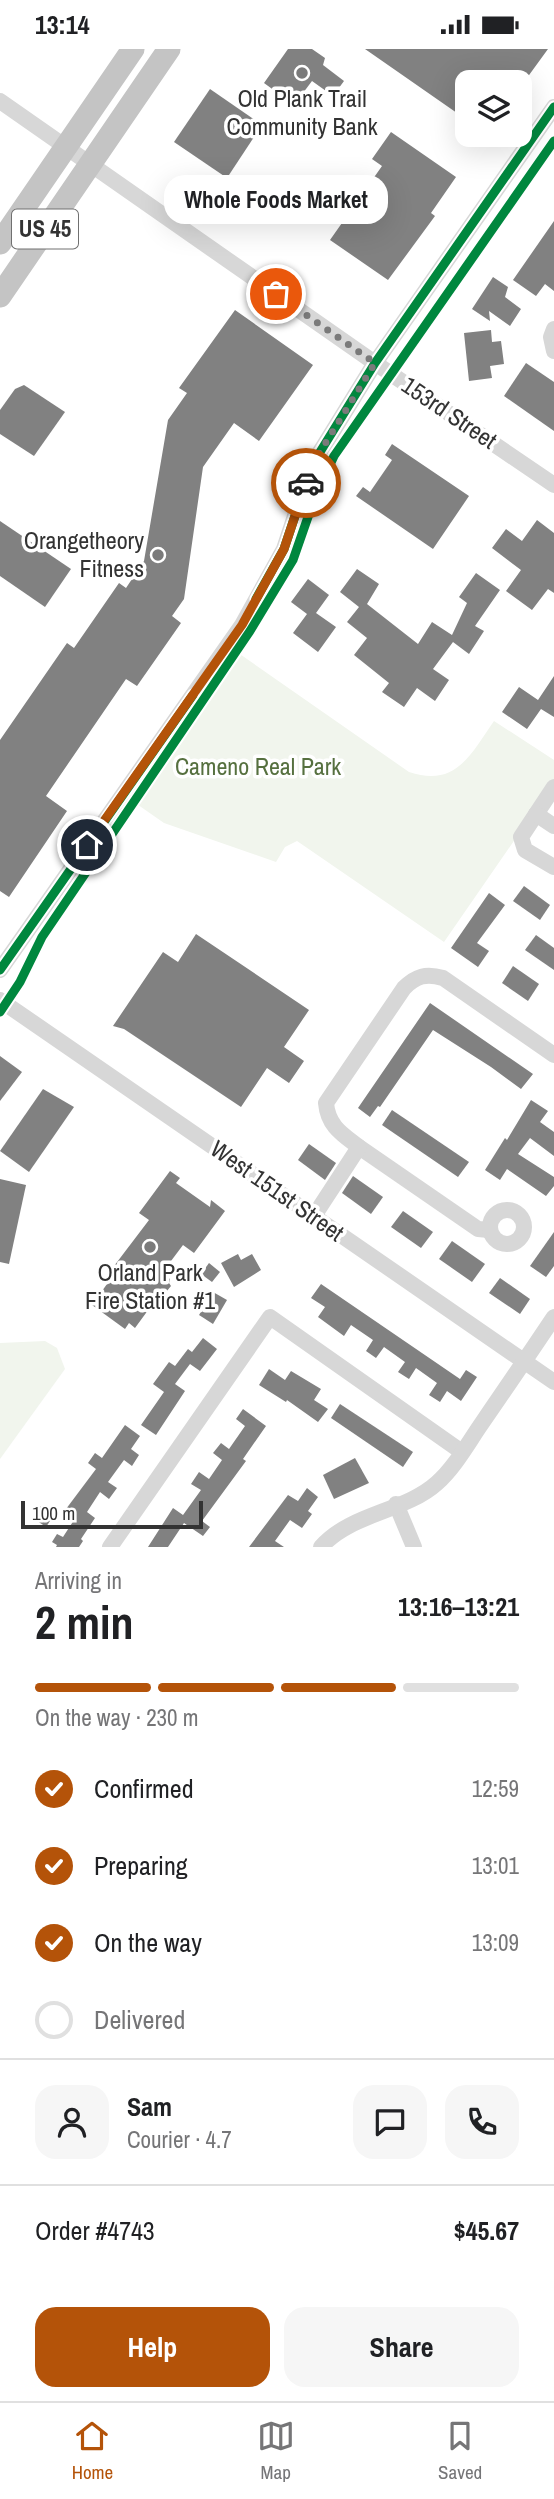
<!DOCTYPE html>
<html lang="en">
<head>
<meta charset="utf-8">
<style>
	:root { --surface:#fff; --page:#f6f6f6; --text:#202124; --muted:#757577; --line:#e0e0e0; --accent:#b45309 }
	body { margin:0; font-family:"Archivo Narrow",sans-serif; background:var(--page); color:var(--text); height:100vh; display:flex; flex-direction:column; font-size:26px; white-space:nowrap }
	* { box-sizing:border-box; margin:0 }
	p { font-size:23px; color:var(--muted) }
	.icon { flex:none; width:38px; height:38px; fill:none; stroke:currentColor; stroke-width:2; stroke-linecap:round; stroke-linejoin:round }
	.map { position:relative; height:1498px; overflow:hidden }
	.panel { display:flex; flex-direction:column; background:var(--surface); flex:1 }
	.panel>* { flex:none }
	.tools { position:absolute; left:455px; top:21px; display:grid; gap:14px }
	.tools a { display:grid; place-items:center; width:77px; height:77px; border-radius:14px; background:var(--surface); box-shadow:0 7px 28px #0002; font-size:35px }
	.scale { position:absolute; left:21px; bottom:18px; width:182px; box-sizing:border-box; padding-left:7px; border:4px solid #333; border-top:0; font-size:19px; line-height:24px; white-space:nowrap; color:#333; -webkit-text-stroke:5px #fff; paint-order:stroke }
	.pin { position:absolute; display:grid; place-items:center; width:60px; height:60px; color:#fff; margin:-30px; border:4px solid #fff; border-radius:50%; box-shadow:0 2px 7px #0007 }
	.courier { position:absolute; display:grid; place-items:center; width:70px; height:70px; margin:-35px; border:5px solid #b45309; border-radius:50%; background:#fff; color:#222; box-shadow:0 2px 9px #0007 }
	.bubble { position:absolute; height:49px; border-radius:21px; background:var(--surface); box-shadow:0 7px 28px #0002; font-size:23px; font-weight:700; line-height:49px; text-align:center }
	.summary em { font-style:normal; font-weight:700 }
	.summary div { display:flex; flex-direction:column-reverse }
	.summary { display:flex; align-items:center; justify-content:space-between; height:119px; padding:0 35px }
	h1 { font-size:46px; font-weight:700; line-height:52px }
	.bar { display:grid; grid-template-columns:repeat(4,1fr); gap:10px 7px; align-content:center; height:84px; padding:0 35px }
	.bar i { height:9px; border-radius:5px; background:var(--line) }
	.bar .selected { background:var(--accent) }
	.bar p { grid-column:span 4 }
	.line { display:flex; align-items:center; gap:18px; padding:0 35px; border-top:2px solid var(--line) }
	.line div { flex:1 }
	.round { display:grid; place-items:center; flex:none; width:74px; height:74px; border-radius:21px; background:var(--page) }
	ol { padding:0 35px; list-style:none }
	li { display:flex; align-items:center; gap:21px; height:77px }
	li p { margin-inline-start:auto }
	li .icon { padding:7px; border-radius:50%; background:var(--accent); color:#fff; stroke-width:4 }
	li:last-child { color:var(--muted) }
	li i { width:38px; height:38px; border:4px solid var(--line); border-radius:50% }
	.cta { display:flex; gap:14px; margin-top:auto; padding:14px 35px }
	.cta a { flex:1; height:80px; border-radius:21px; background:var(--accent); color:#fff; font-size:28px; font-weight:700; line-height:80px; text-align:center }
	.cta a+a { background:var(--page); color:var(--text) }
	.status { display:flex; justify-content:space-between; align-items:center; height:49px; padding:0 35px; background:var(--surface); direction:ltr }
	.status svg { height:19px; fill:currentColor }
	.dock { display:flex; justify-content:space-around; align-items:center; height:98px; border-top:2px solid var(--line); background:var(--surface); font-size:19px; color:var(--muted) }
	.dock a { display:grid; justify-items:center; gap:4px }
	.dock .selected { color:var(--accent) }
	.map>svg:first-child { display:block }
</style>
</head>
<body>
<div class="status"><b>13:14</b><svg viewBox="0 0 49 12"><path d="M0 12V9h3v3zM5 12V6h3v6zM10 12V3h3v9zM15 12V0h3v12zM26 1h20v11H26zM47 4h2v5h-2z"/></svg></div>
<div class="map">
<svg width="554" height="1498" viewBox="0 0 554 1498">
	<rect width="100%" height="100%" fill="#fff"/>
	<g fill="#f1f5ed">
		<path d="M234,601L409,723C456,739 471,705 494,672L554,711V734L444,893L297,792L285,798L276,813L164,774L131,751Z"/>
		<polygon points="45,1292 57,1299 65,1320 0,1410 0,1294"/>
	</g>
	<g fill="#818181">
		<polygon points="288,0 312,0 325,9 323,16 344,32 333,47 312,32 294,56 264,34"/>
		<polygon points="365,0 548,0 524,33 467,33 467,71"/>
		<polygon points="210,40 262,76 227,129 174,93"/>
		<polygon points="391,83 456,128 431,164 435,167 388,231 330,191 382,117 372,110"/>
		<polygon points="554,172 554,242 545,235 536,247 513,231"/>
		<polygon points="493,228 508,238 505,248 521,260 510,277 489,262 490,272 472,260"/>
		<polygon points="235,261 313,316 259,392 234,374 203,418 184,550 172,567 181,574 137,637 126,630 46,747 67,762 9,848 0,842 0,691 67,594 74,599 119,534 126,539 144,512 168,371 187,344 179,339"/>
		<polygon points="491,281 492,293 501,292 504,315 490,317 492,329 469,332 464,284"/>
		<polygon points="526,314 554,333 554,382 504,347"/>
		<polygon points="24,336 65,363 34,407 0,385 0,361 15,340"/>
		<polygon points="392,395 469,447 433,500 356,447 363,438 370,443 392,411 385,406"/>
		<polygon points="537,471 554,484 554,544 548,540 532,561 506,542 521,521 492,499 506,480 522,492"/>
		<polygon points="0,472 71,520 45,558 0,527"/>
		<polygon points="357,520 379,535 367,555 418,595 432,573 452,586 467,554 459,548 476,524 500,541 475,577 484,582 469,605 453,593 433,620 449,631 435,652 417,639 404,658 382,643 389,634 354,606 367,589 347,573 359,558 340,543"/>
		<polygon points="308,530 329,546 316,564 336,578 318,603 293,584 307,565 291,553"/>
		<polygon points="554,627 554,668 541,660 527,680 502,663 519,638 538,651"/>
		<polygon points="524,837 550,856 540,871 513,852"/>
		<polygon points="489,844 505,856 477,894 489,902 478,918 451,899"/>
		<polygon points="196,885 309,961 284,998 304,1012 289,1034 267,1019 241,1058 124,980 113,977 163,903 178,913"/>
		<polygon points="536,886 554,899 554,921 525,901"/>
		<polygon points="513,917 539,935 528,952 502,934"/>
		<polygon points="430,954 533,1025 521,1040 491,1018 433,981 380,1058 378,1057 370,1068 358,1059"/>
		<polygon points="0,1007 22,1023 0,1052"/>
		<polygon points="43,1040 74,1058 29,1123 0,1102"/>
		<polygon points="531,1051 548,1062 540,1073 554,1083 554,1107 530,1089 518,1105 554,1128 554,1137 546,1147 507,1120 500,1131 485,1121 505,1089 507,1091"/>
		<polygon points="392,1061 469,1113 458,1128 382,1076"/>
		<polygon points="309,1095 336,1114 325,1131 298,1111"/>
		<polygon points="170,1122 180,1129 176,1134 210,1158 211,1151 225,1162 194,1204 183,1196 162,1224 170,1230 169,1234 171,1237 166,1243 159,1242 152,1252 154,1253 135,1279 129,1274 125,1280 92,1256 112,1228 108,1225 149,1171 139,1164"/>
		<polygon points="353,1127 383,1148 371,1165 342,1144"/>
		<polygon points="0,1130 26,1136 9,1215 0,1213"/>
		<polygon points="403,1162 433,1183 421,1199 391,1178"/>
		<polygon points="554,1183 554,1217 546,1228 530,1217"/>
		<polygon points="452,1192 485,1215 472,1233 439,1210"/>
		<polygon points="238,1205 241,1211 252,1205 261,1221 234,1238 221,1214"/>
		<polygon points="209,1214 220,1223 212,1233 201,1225"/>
		<polygon points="500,1229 530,1250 520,1265 489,1244"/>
		<polygon points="321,1235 460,1330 466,1321 477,1328 461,1352 447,1342 440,1353 429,1346 437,1334 416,1319 409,1330 398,1323 405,1313 384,1298 376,1309 366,1302 373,1291 351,1276 344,1287 318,1268 325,1258 311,1249"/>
		<polygon points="213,1243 227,1251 213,1275 199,1266"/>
		<polygon points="203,1289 217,1300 200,1322 190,1315 175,1335 185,1342 156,1386 141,1376 164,1343 153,1335 169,1313 175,1317 188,1300 192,1303"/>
		<polygon points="269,1320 285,1331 291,1322 321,1340 314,1351 328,1360 318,1373 287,1351 286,1353 259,1336"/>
		<polygon points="340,1355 413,1403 403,1418 331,1369"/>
		<polygon points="243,1360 266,1377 243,1410 246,1412 202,1472 210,1478 203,1487 184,1474 168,1498 148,1498 173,1459 183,1466 201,1441 191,1435 199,1423 209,1430 222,1411 213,1404 221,1394 229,1400 245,1377 236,1370"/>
		<polygon points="125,1376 140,1387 131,1400 139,1406 132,1417 124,1411 108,1433 117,1439 109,1450 100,1443 87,1463 95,1469 81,1490 83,1492 79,1498 56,1498 57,1496 52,1493 57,1485 63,1488 74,1471 63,1464 96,1420 88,1414 95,1404 102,1409"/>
		<polygon points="355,1409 369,1434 334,1450 323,1426"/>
		<polygon points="307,1439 318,1448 308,1462 312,1465 302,1479 290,1471 275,1492 284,1498 249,1498 288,1446 298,1452"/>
		<polygon points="41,1457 54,1466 46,1478 33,1469"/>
	</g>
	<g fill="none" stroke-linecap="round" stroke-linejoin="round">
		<g stroke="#d7d7d7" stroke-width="16">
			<polyline points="0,52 375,314 554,436"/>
			<polyline points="554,280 551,288 554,302"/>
			<polyline points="554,738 521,788 525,801 554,818"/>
			<polyline points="536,765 554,777"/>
			<polyline points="0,921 242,576 284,500 312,416 375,314 554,58"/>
			<polyline points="0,951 554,1333"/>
			<polyline points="359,1098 478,1180 489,1181"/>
			<circle cx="507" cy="1178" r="17"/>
			<path d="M314,1167L359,1098C342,1085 328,1077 326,1054L404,939C416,927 426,924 443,929L554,1006"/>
			<polyline points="396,1455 414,1498"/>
			<polyline points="110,1498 270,1268 462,1403"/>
			<path d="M321,1498C351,1464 405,1463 437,1434C455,1418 468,1394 482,1374C506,1339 530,1304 554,1268"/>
		</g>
		<g stroke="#c4c4c4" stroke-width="23">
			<polyline points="0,194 133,0"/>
			<polyline points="0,247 169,0"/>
		</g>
		<defs>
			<g id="cycleway">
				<polyline points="256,550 284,500 312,416 375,314 554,58"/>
				<polyline points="0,921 193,646"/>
				<polyline points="0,963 20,933 42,888 250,582 293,511 316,445 334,407 554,92"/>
			</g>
		</defs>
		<use href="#cycleway" stroke="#fff" stroke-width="13"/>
		<use href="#cycleway" stroke="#00873e" stroke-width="9"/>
	</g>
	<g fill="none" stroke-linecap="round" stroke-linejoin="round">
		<polyline stroke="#7a7a7a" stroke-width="7" stroke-dasharray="0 12.6" points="276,245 375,314 312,416 306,434"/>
		<polyline stroke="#b45309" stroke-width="9" points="87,796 242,576 284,500 306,434"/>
	</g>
	<g fill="#7a7a7a" stroke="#fff" stroke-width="2.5">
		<circle cx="302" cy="24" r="7"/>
		<circle cx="158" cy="506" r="7"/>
		<circle cx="150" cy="1198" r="7"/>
	</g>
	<g text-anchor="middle" stroke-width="7" stroke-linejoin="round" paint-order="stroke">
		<rect fill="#fff" stroke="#707070" stroke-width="2" x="12" y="160.5" width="66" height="39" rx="5"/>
		<g font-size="23" font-weight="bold" fill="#333">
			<text x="45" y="188">US 45</text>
		</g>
		<g font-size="24" fill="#333" stroke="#fff">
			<text x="302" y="58">Old Plank Trail<tspan x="302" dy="28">Community Bank</tspan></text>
			<text x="144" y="500" text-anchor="end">Orangetheory<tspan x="144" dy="28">Fitness</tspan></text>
			<text x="150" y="1232">Orland Park<tspan x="150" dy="28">Fire Station #1</tspan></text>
		</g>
		<g font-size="24" fill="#333" stroke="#fff">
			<text transform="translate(449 364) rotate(34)" y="8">153rd Street</text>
			<text transform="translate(277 1142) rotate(35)" y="8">West 151st Street</text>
		</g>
		<g font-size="24" fill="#56703f" stroke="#fff">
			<text x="258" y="726">Cameno Real Park</text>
		</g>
	</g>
</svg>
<div class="tools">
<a><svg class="icon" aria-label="layers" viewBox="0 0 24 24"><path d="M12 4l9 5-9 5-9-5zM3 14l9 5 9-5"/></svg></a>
</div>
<div class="scale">100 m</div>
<div class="pin" style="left:276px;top:245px;background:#ea580c"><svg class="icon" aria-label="bag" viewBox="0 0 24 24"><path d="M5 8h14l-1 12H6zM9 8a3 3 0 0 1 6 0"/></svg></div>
<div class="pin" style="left:87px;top:796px;background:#1f2937"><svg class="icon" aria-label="home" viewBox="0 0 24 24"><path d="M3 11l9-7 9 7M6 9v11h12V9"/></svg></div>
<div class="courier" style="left:306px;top:434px"><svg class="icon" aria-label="car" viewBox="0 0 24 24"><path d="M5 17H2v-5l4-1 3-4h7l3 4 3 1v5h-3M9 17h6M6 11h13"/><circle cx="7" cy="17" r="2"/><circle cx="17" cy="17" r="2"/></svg></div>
<div class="bubble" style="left:164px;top:126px;width:224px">Whole Foods Market</div>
</div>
<section class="panel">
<div class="summary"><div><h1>2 min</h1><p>Arriving in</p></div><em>13:16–13:21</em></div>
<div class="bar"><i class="selected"></i><i class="selected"></i><i class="selected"></i><i></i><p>On the way · 230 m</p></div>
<ol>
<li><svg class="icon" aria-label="check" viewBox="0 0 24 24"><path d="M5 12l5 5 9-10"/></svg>Confirmed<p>12:59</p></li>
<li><svg class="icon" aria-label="check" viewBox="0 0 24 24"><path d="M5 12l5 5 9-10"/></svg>Preparing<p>13:01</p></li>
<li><svg class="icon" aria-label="check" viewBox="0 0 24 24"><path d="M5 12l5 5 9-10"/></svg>On the way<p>13:09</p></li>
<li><i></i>Delivered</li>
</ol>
<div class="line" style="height:126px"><a class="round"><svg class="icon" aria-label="person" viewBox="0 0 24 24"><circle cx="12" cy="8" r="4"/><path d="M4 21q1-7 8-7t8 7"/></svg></a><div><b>Sam</b><p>Courier · 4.7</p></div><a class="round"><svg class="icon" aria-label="chat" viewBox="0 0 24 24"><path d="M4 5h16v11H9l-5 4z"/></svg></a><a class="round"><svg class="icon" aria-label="phone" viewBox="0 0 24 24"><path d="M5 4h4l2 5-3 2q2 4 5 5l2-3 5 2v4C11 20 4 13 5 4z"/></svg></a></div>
<div class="line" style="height:91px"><div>Order #4743</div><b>$45.67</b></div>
<div class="cta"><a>Help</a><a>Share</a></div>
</section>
<nav class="dock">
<a class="selected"><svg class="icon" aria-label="home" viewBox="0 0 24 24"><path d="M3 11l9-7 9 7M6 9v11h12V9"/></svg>Home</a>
<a><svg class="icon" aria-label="map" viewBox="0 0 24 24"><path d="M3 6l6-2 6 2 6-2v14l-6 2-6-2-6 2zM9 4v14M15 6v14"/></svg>Map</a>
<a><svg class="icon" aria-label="saved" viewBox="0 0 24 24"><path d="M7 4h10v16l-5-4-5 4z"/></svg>Saved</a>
</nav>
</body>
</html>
